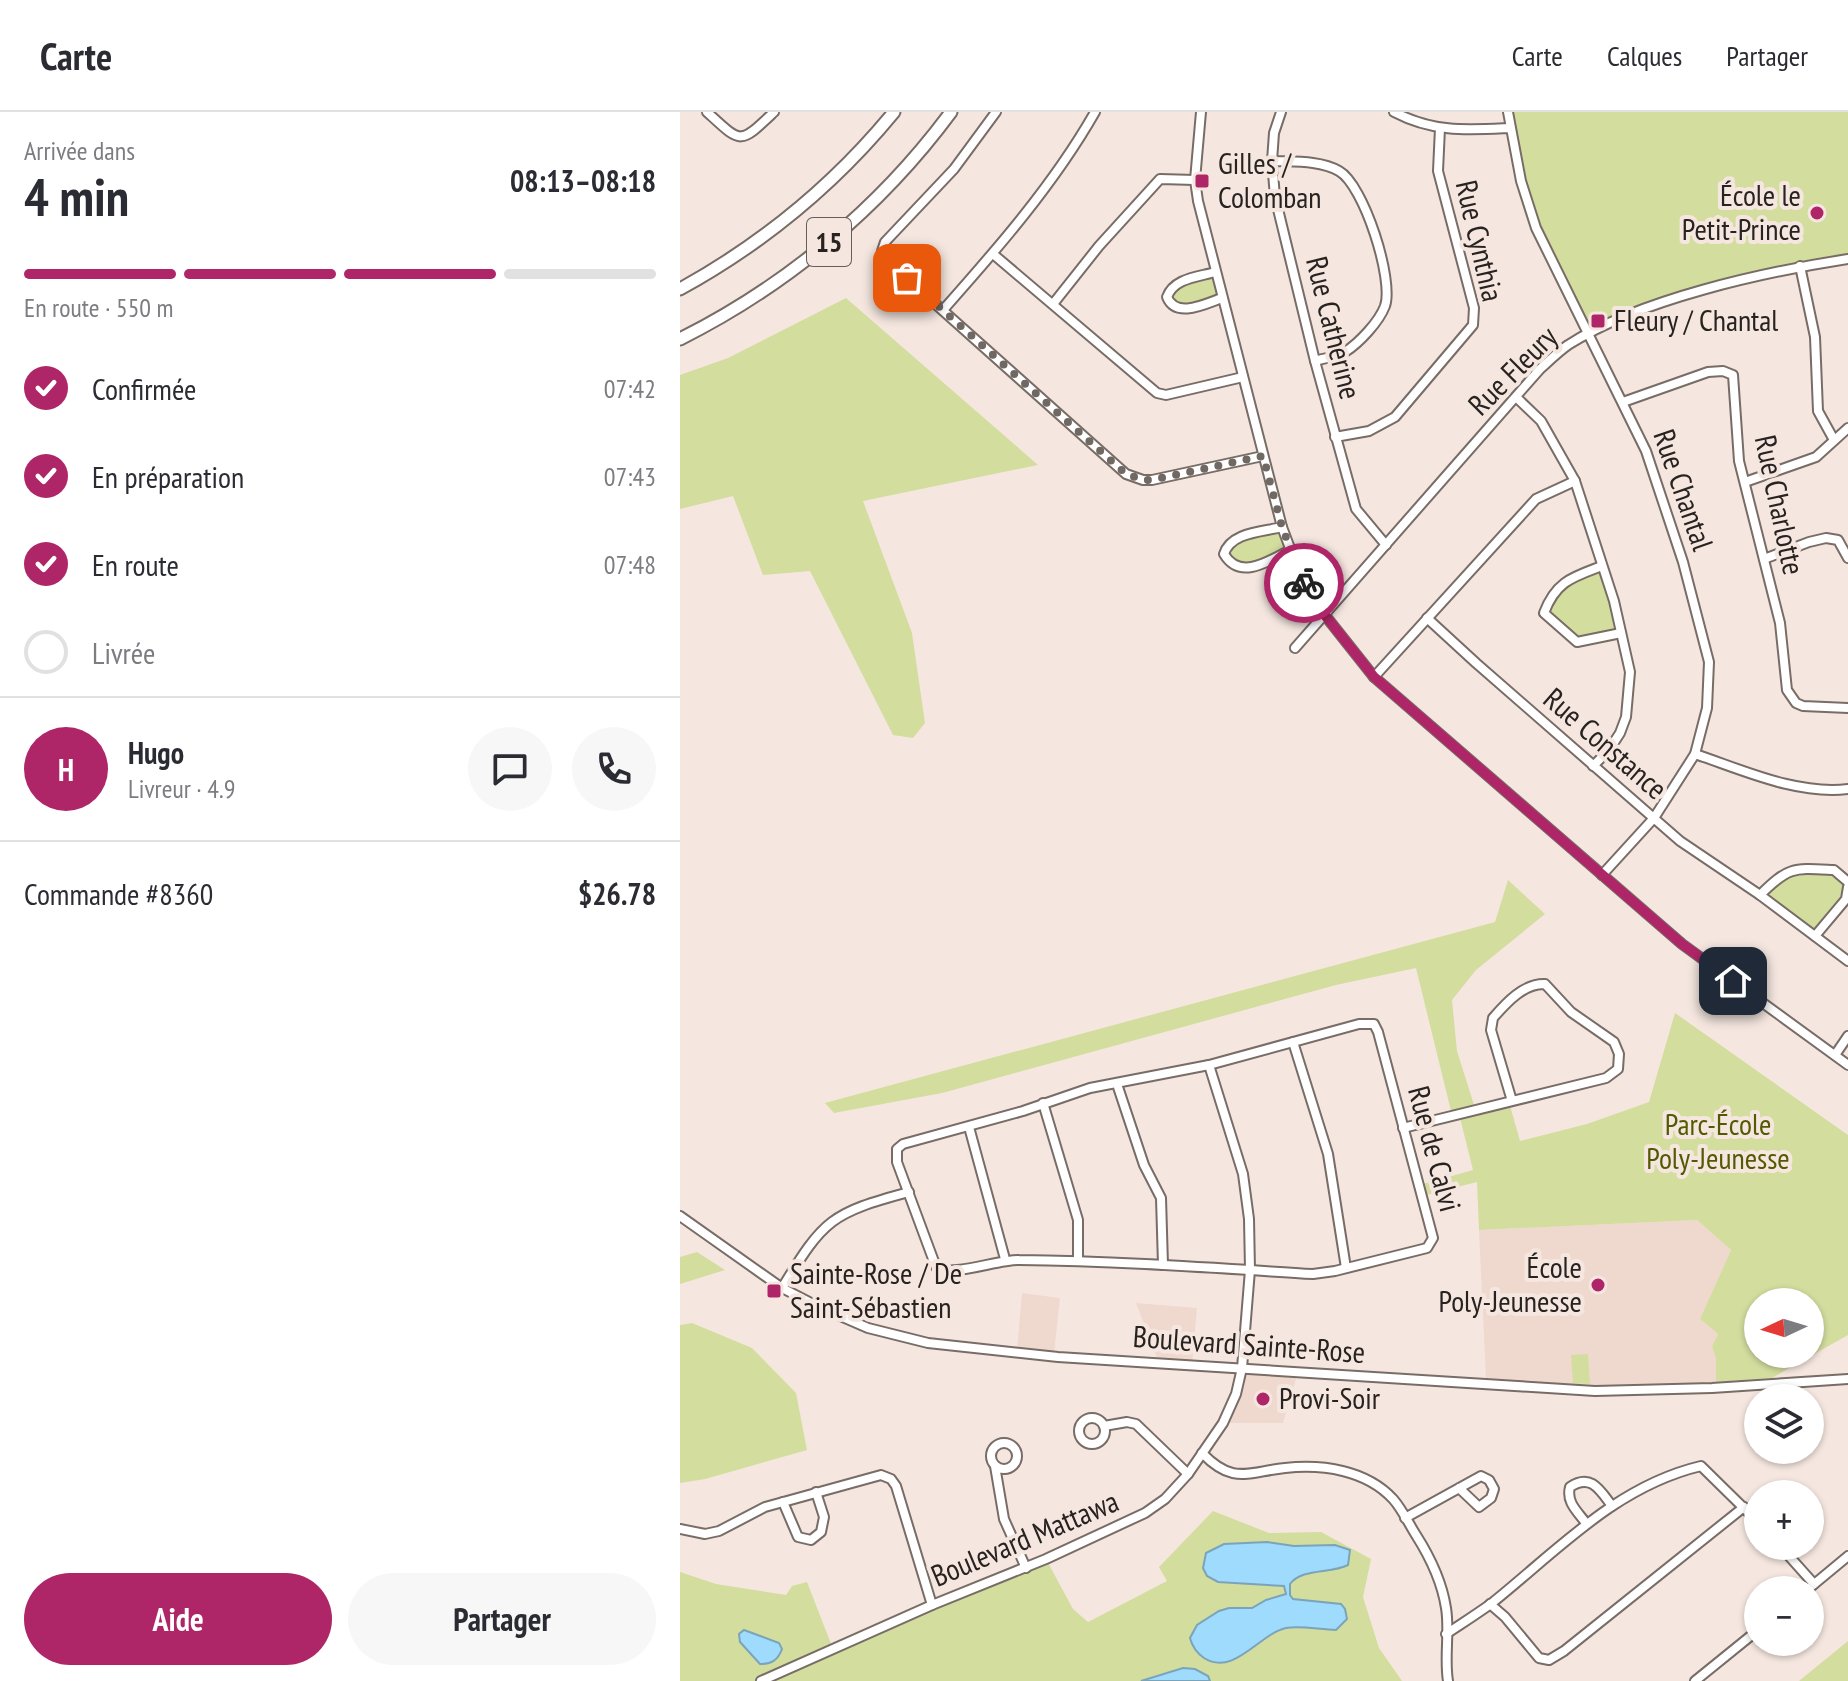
<!DOCTYPE html>
<html lang="fr">
<head>
<meta charset="utf-8">
<style>
	:root { --surface:#fff; --page:#f7f7f7; --text:#2b2b33; --muted:#7c7c81; --line:#e1e1e2; --accent:#af2668 }
	body { margin:0; font-family:"PT Sans Narrow",sans-serif; background:var(--page); color:var(--text); height:100vh; display:flex; flex-direction:column; font-size:30px; white-space:nowrap }
	* { box-sizing:border-box; margin:0 }
	p { font-size:26px; color:var(--muted) }
	.icon { flex:none; width:44px; height:44px; fill:none; stroke:currentColor; stroke-width:2; stroke-linecap:round; stroke-linejoin:round }
	.map { position:relative; flex:1; overflow:hidden }
	.drawer { display:flex; flex-direction:column; background:var(--surface); width:680px }
	.drawer>* { flex:none }
	.needle { width:52px; rotate:266deg }
	.fabs { position:absolute; left:1064px; top:1176px; display:grid; gap:16px }
	.fabs a { display:grid; place-items:center; width:80px; height:80px; border-radius:50%; background:var(--surface); box-shadow:0 2px 6px #0004; font-size:40px }
	.pin { position:absolute; display:grid; place-items:center; width:68px; height:68px; color:#fff; margin:-34px; border-radius:16px; box-shadow:0 4px 12px #0006 }
	.courier { position:absolute; display:grid; place-items:center; width:80px; height:80px; margin:-40px; border:6px solid #af2668; border-radius:50%; background:#fff; color:#222; box-shadow:0 2px 10px #0007 }
	.summary em { font-style:normal; font-weight:700 }
	.summary div { display:flex; flex-direction:column-reverse }
	.summary { display:flex; align-items:center; justify-content:space-between; height:136px; padding:0 24px }
	h1 { font-size:52px; font-weight:700; line-height:60px }
	.bar { display:grid; grid-template-columns:repeat(4,1fr); gap:12px 8px; align-content:center; height:96px; padding:0 24px }
	.bar i { height:10px; border-radius:6px; background:var(--line) }
	.bar .current { background:var(--accent) }
	.bar p { grid-column:span 4 }
	.line { display:flex; align-items:center; gap:20px; padding:0 24px; border-top:2px solid var(--line) }
	.line div { flex:1 }
	.round { display:grid; place-items:center; flex:none; width:84px; height:84px; border-radius:42px; background:var(--page) }
	ol { padding:0 24px; list-style:none }
	li { display:flex; align-items:center; gap:24px; height:88px }
	li p { margin-inline-start:auto }
	li .icon { padding:8px; border-radius:50%; background:var(--accent); color:#fff; stroke-width:4 }
	li:last-child { color:var(--muted) }
	li i { width:44px; height:44px; border:4px solid var(--line); border-radius:50% }
	.cta { display:flex; gap:16px; margin-top:auto; padding:16px 24px }
	.cta a { flex:1; height:92px; border-radius:48px; background:var(--accent); color:#fff; font-size:32px; font-weight:700; line-height:92px; text-align:center }
	.cta a+a { background:var(--page); color:var(--text) }
	header { display:flex; align-items:center; gap:48px; box-sizing:border-box; height:112px; padding:0 40px; background:var(--surface); border-bottom:2px solid var(--line) }
	header strong { font-size:38px }
	nav { display:flex; gap:44px; margin-inline-start:auto; font-size:28px }
	main { display:flex; flex:1; min-height:0 }
	.map>svg:first-child { display:block }
</style>
</head>
<body>
<header>
<strong>Carte</strong>
<nav><a>Carte</a><a>Calques</a><a>Partager</a></nav>
</header>
<main>
<section class="drawer">
<div class="summary"><div><h1>4 min</h1><p>Arrivée dans</p></div><em>08:13–08:18</em></div>
<div class="bar"><i class="current"></i><i class="current"></i><i class="current"></i><i></i><p>En route · 550 m</p></div>
<ol>
<li><svg class="icon" aria-label="check" viewBox="0 0 24 24"><path d="M5 12l5 5 9-10"/></svg>Confirmée<p>07:42</p></li>
<li><svg class="icon" aria-label="check" viewBox="0 0 24 24"><path d="M5 12l5 5 9-10"/></svg>En préparation<p>07:43</p></li>
<li><svg class="icon" aria-label="check" viewBox="0 0 24 24"><path d="M5 12l5 5 9-10"/></svg>En route<p>07:48</p></li>
<li><i></i>Livrée</li>
</ol>
<div class="line" style="height:144px"><b class="round" style="background:var(--accent);color:#fff">H</b><div><b>Hugo</b><p>Livreur · 4.9</p></div><a class="round"><svg class="icon" aria-label="chat" viewBox="0 0 24 24"><path d="M4 5h16v11H9l-5 4z"/></svg></a><a class="round"><svg class="icon" aria-label="phone" viewBox="0 0 24 24"><path d="M5 4h4l2 5-3 2q2 4 5 5l2-3 5 2v4C11 20 4 13 5 4z"/></svg></a></div>
<div class="line" style="height:104px"><div>Commande #8360</div><b>$26.78</b></div>
<div class="cta"><a>Aide</a><a>Partager</a></div>
</section>
<div class="map">
<svg width="1168" height="1569" viewBox="0 0 1168 1569">
	<rect width="100%" height="100%" fill="#f5e7e0"/>
	<g fill="#efd9cf">
		<polygon points="1017,1108 1051,1138 1020,1207 1038,1222 1032,1234 1036,1247 1036,1270 929,1274 806,1267 799,1118"/>
		<polygon points="342,1181 380,1186 374,1242 337,1238"/>
		<polygon points="456,1191 517,1196 512,1254 479,1252"/>
		<polygon points="562,1256 618,1260 603,1311 543,1311"/>
	</g>
	<g fill="#d3dd9e" fill-rule="evenodd">
		<path d="M828,0H1168V147C1078,161 990,187 906,222L856,116Z"/>
		<polygon points="535,160 542,186 512,196 489,191 490,177"/>
		<polygon points="166,186 358,353 183,389 232,521 245,611 233,626 213,623 130,459 83,463 53,384 0,397 0,263 48,246"/>
		<polygon points="602,415 610,438 577,455 549,450 547,433"/>
		<polygon points="922,454 941,521 897,530 864,501 886,468"/>
		<polygon points="1154,758 1168,770 1166,787 1135,824 1080,783 1100,763"/>
		<polygon points="828,768 865,802 796,858 772,888 777,939 794,993 771,999 736,856 656,873 262,981 154,1001 145,991 815,810"/>
		<path d="M995,901L1168,1023V1223L1092,1266L1036,1270V1247L1032,1234L1038,1222L1020,1207L1051,1138L1017,1108L799,1118L797,1070L742,1084L739,1073L793,1058L779,1002L829,990L840,1029L907,1012L969,990ZM1078,1190H1130V1242H1078Z"/>
		<polygon points="17,1140 45,1158 0,1172 0,1145"/>
		<polygon points="12,1211 72,1236 116,1281 127,1338 25,1367 0,1371 0,1213"/>
		<polygon points="908,1242 910,1272 893,1271 891,1243"/>
		<polygon points="533,1399 589,1421 641,1420 691,1447 683,1485 699,1536 722,1569 0,1569 0,1460 36,1472 106,1483 112,1474 127,1470 153,1537 366,1447 393,1497 408,1510 487,1469 479,1455"/>
		<polygon points="1168,1529 1168,1569 1119,1569"/>
	</g>
	<g fill="#9fdbfd" stroke="#7ba4bb" stroke-width="2">
		<path d="M587,1430L614,1434L655,1433L670,1438L668,1453C650,1462 622,1456 610,1472V1483L613,1487L661,1492L665,1497L667,1507L656,1518C641,1518 621,1513 606,1516C579,1522 554,1565 524,1546C517,1541 512,1534 510,1526L517,1513L539,1499L549,1496H572L586,1488L606,1482L604,1474L538,1470L527,1464L523,1456L526,1441L544,1432Z"/>
		<path d="M64,1518L99,1531L102,1537C98,1548 92,1552 80,1552L60,1530L59,1522Z"/>
		<polygon points="503,1556 515,1557 528,1564 530,1569 461,1569"/>
	</g>
	<g fill="none" stroke-linecap="round" stroke-linejoin="round">
		<defs>
			<g id="minor">
				<path d="M27,0C62,32 59,33 94,0"/>
				<polyline points="316,0 274,57 205,130 202,139 205,147 446,362 463,368 472,368 583,344"/>
				<polyline points="521,0 515,68 518,89 602,415 622,468 644,502 694,565 1002,832 1168,953"/>
				<polyline points="601,0 594,21 592,49 595,85 635,249 676,397 706,433"/>
				<path d="M714,0C754,21 788,18 830,16"/>
				<polyline points="828,0 841,69 856,116 966,339 1003,450 1029,550 1027,596 1015,642 974,706 922,763"/>
				<path d="M592,49C613,50 640,48 659,59C684,73 714,168 705,194C699,210 679,231 665,240C657,245 644,246 635,249"/>
				<polyline points="313,142 477,281 486,283 563,265"/>
				<polyline points="1120,154 1135,225 1138,299 1154,328"/>
				<path d="M535,160C518,165 494,166 487,185C496,207 525,192 542,186"/>
				<polyline points="373,192 419,134 480,67 515,68"/>
				<path d="M263,198C318,136 374,72 415,0"/>
				<polyline points="836,285 861,309 895,369 934,489 950,560 946,605 940,621 929,638 913,654"/>
				<polyline points="943,290 1028,260 1043,259 1053,263 1059,349 1100,511 1107,578 1116,591 1123,594 1168,596"/>
				<polyline points="655,325 689,319 715,305 793,213 794,196 758,59 760,16"/>
				<polyline points="1065,370 1136,345 1168,316"/>
				<path d="M602,415C582,420 551,420 544,442C560,469 589,449 610,438"/>
				<polyline points="1084,447 1129,430 1146,426 1158,428 1168,446"/>
				<path d="M922,454C893,465 876,469 864,501L897,530L941,521"/>
				<polyline points="747,506 796,551 1000,729 1080,783 1168,849"/>
				<path d="M615,536L860,257C869,249 878,240 888,233C960,187 1084,160 1168,147"/>
				<polyline points="694,565 856,387 895,369"/>
				<path d="M1015,642C1063,658 1116,683 1168,677"/>
				<path d="M1080,783C1109,754 1114,756 1154,758L1168,770"/>
				<polyline points="1135,824 1166,787 1168,775"/>
				<path d="M679,912H694L698,920L753,1126L747,1136L655,1159L633,1162C535,1156 437,1149 339,1148C319,1147 270,1166 256,1155L217,1050V1037L223,1032L343,999L410,976L529,953Z"/>
				<polyline points="613,930 648,1042 666,1156"/>
				<polyline points="1155,943 1168,924"/>
				<polyline points="437,972 464,1053 481,1086 483,1153"/>
				<polyline points="363,991 398,1108 398,1149"/>
				<polyline points="289,1015 325,1147"/>
				<path d="M723,1016L926,966L938,957L939,942L934,930L891,900L865,872C844,871 826,891 813,906L811,918L832,989"/>
				<polyline points="0,1104 102,1176 135,1193 188,1216 248,1231 378,1245 915,1279 1032,1276 1168,1267"/>
				<path d="M102,1176C144,1107 151,1101 229,1080"/>
				<circle cx="412" cy="1319" r="13"/>
				<polyline points="424,1314 447,1310 456,1312 508,1362"/>
				<circle cx="324" cy="1344" r="13"/>
				<path d="M522,1341C553,1373 567,1360 605,1356C643,1352 686,1358 713,1387C722,1397 729,1412 736,1423C750,1445 762,1470 766,1496C770,1520 764,1545 768,1569"/>
				<polyline points="315,1354 324,1407 346,1456"/>
				<polyline points="103,1390 118,1425 131,1428 141,1420 144,1405 136,1380"/>
				<polyline points="725,1406 801,1364 809,1368 814,1377 811,1386 799,1395 779,1376"/>
				<path d="M906,1411C897,1399 886,1390 890,1375C911,1361 920,1378 932,1394"/>
				<polyline points="0,1417 25,1422 39,1419 85,1395 201,1363 211,1367 216,1374 252,1493"/>
				<polyline points="1100,1434 1134,1472"/>
				<polyline points="1127,1478 1168,1444"/>
				<polyline points="810,1492 825,1505 859,1546 869,1548 884,1539 1064,1395"/>
				<path d="M766,1522C781,1512 797,1502 812,1491C877,1439 936,1374 1021,1354L1078,1410"/>
				<polyline points="81,1569 252,1493 366,1447 465,1401 485,1387 508,1362 543,1311 556,1282 562,1256 570,1158 569,1107 563,1062 529,953"/>
				<polyline points="1015,1569 1078,1518"/>
			</g>
			<g id="highway">
				<path d="M0,177C82,132 154,73 214,0"/>
				<path d="M0,227C106,174 200,96 271,0"/>
			</g>
		</defs>
		<use href="#minor" stroke="#786c66" stroke-width="12"/>
		<use href="#highway" stroke="#786c66" stroke-width="15"/>
		<use href="#minor" stroke="#fff" stroke-width="8"/>
		<use href="#highway" stroke="#fff" stroke-width="11"/>
	</g>
	<g fill="none" stroke-linecap="round" stroke-linejoin="round">
		<polyline stroke="#706863" stroke-width="8" stroke-dasharray="0 14.4" points="227,166 446,362 463,368 472,368 583,344 602,415 624,471"/>
		<polyline stroke="#af2668" stroke-width="10" points="624,471 644,502 694,565 1002,832 1053,869"/>
	</g>
	<g fill="#af2668" stroke="#f5e7e0" stroke-width="3">
		<rect x="514" y="61" width="16" height="16" rx="4"/>
		<circle cx="1137" cy="101" r="8"/>
		<rect x="910" y="201" width="16" height="16" rx="4"/>
		<circle cx="918" cy="1173" r="8"/>
		<rect x="86" y="1171" width="16" height="16" rx="4"/>
		<circle cx="583" cy="1287" r="8"/>
	</g>
	<g text-anchor="middle" stroke-width="8" stroke-linejoin="round" paint-order="stroke">
		<rect fill="#f5e7e0" stroke="#665e5a" stroke-width="2" x="127" y="106" width="44" height="48" rx="6"/>
		<g font-size="28" font-weight="bold" fill="#282320">
			<text x="149" y="140">15</text>
		</g>
		<g font-size="30" fill="#282320" stroke="#f5e7e0" text-anchor="start">
			<text x="538" y="62">Gilles /<tspan x="538" dy="34">Colomban</tspan></text>
			<text x="1121" y="94" text-anchor="end">École le<tspan x="1121" dy="34">Petit-Prince</tspan></text>
			<text x="934" y="219">Fleury / Chantal</text>
			<text x="902" y="1166" text-anchor="end">École<tspan x="902" dy="34">Poly-Jeunesse</tspan></text>
			<text x="110" y="1172">Sainte-Rose / De<tspan x="110" dy="34">Saint-Sébastien</tspan></text>
			<text x="599" y="1297">Provi-Soir</text>
		</g>
		<g font-size="30" fill="#282320" stroke="#f5e7e0">
			<text transform="translate(799 129) rotate(77)" y="10">Rue Cynthia</text>
			<text transform="translate(653 216) rotate(76)" y="10">Rue Catherine</text>
			<text transform="translate(833 259) rotate(-45)" y="10">Rue Fleury</text>
			<text transform="translate(1003 378) rotate(71)" y="10">Rue Chantal</text>
			<text transform="translate(1099 393) rotate(78)" y="10">Rue Charlotte</text>
			<text transform="translate(925 632) rotate(41)" y="10">Rue Constance</text>
			<text transform="translate(754 1037) rotate(75)" y="10">Rue de Calvi</text>
			<text transform="translate(569 1233) rotate(4)" y="10">Boulevard Sainte-Rose</text>
			<text transform="translate(345 1427) rotate(-23)" y="10">Boulevard Mattawa</text>
		</g>
		<g font-size="30" fill="#535a01" stroke="#f5e7e0">
			<text x="1038" y="1023">Parc-École<tspan x="1038" dy="34">Poly-Jeunesse</tspan></text>
		</g>
	</g>
</svg>
<div class="fabs">
<a><svg class="needle" viewBox="-14 -14 28 28"><path d="M0-13l5 13h-10z" fill="#e53935"/><path d="M0 13l5-13h-10z" fill="#7c7c81"/></svg></a>
<a><svg class="icon" aria-label="layers" viewBox="0 0 24 24"><path d="M12 4l9 5-9 5-9-5zM3 14l9 5 9-5"/></svg></a>
<a>+</a>
<a>−</a>
</div>
<div class="pin" style="left:227px;top:166px;background:#ea580c"><svg class="icon" aria-label="bag" viewBox="0 0 24 24"><path d="M5 8h14l-1 12H6zM9 8a3 3 0 0 1 6 0"/></svg></div>
<div class="pin" style="left:1053px;top:869px;background:#1f2937"><svg class="icon" aria-label="home" viewBox="0 0 24 24"><path d="M3 11l9-7 9 7M6 9v11h12V9"/></svg></div>
<div class="courier" style="left:624px;top:471px"><svg class="icon" aria-label="bike" viewBox="0 0 24 24"><circle cx="6" cy="16" r="4"/><circle cx="18" cy="16" r="4"/><path d="M6 16l4-8h5l3 8M10 8l3 8H6M13 5h3"/></svg></div>
</div>
</main>
</body>
</html>
